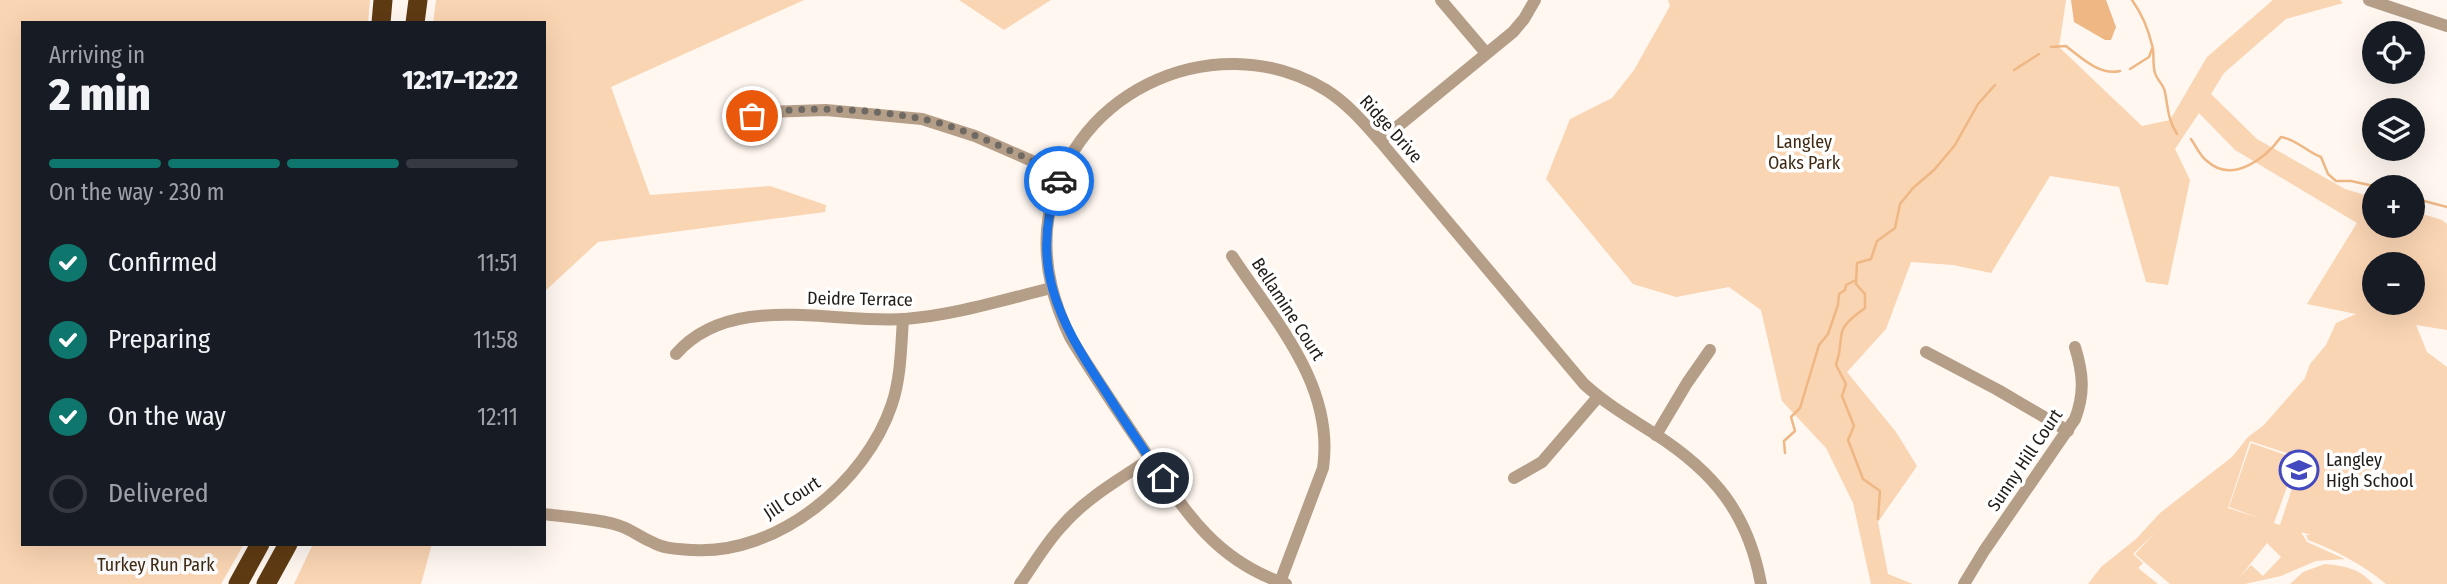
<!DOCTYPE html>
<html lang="en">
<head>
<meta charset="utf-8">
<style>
	:root { --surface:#171b24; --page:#242831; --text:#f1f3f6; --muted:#9ea1a6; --line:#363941; --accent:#0f766e }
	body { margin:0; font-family:"Fira Sans Condensed",sans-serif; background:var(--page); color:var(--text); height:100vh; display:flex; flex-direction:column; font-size:26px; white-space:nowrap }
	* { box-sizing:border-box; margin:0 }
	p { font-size:23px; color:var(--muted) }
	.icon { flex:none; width:38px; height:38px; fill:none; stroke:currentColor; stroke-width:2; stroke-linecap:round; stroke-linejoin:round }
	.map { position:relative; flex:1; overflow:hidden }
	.sheet { position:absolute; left:21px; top:21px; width:525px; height:525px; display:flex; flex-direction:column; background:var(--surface); border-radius:0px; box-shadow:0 7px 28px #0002 }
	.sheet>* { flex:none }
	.fabs { position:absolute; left:2362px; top:21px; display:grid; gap:14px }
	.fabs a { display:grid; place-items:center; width:63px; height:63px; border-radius:50%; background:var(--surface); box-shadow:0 7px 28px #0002; font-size:35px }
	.pin { position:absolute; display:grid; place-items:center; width:60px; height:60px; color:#fff; margin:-30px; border:4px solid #fff; border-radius:50%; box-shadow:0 2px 7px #0007 }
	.courier { position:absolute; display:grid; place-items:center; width:70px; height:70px; margin:-35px; border:5px solid #1a73e8; border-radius:50%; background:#fff; color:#222; box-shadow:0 2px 9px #0007 }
	.head em { font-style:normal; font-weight:800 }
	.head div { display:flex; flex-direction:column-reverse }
	.head { display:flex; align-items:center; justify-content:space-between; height:119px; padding:0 28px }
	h1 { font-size:46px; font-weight:800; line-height:52px }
	.bar { display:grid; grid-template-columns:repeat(4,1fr); gap:10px 7px; align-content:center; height:84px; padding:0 28px }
	.bar i { height:9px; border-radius:5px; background:var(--line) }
	.bar .active { background:var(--accent) }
	.bar p { grid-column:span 4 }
	ol { padding:0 28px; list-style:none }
	li { display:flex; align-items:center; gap:21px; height:77px }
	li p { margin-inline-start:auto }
	li .icon { padding:7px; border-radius:50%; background:var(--accent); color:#fff; stroke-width:4 }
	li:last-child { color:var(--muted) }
	li i { width:38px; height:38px; border:4px solid var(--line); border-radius:50% }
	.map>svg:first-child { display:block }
</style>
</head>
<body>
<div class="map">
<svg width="2447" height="584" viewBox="0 0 2447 584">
	<rect width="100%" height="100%" fill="#fff7f0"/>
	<g fill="#fad5b3" fill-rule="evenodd">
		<polygon points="0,0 370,0 368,23 23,23 23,544 244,544 221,584 0,584"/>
		<polygon points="436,0 804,0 611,87 650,195 770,186 826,205 825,212 598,242 544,292 544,23 433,23"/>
		<polygon points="959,0 1051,0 1004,30"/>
		<path d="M1668,0H2066L2059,47L2142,126L2170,120L2207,57L2273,0H2340L2343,3L2286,19L2224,73L2211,94L2257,139L2345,189L2375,198V226H2413V211L2442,220L2447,224V330L2416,325L2427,352L2447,367V584H2386C2362,564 2337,551 2308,540L2306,535H2311L2301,532L2307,542L2345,559L2316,561L2281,576L2245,584H2170L2135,554L2156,532L2133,554L2143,563L2138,568L2158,584H2088L2101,567L2136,539L2160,513L2232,457L2248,437L2264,425L2305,378L2310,364L2326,345L2336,323L2356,314L2307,304L2357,223L2235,150L2199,113L2175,149L2190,180L2168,285L2146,282L2119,187L2050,176L1991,273L1953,265L1911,262L1886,329L1847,372L1896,432L1917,466L1878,522L1888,574L1913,584H1871L1853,503L1826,448L1782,401L1761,310L1729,287L1676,297L1633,284L1546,179L1570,119L1612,98L1634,70L1670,6ZM2413,264V303H2375V264ZM2250,441L2302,458L2280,525L2274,523L2297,459L2251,443L2229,507L2262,519L2228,508ZM2267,543L2281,557L2263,576L2251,565L2239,578Z"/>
		<polygon points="313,544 432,544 421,584 294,584"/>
		<path d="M2325,564C2345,566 2360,569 2373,584H2290L2303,572Z"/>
	</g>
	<polygon fill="#eeb784" points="2071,0 2106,0 2116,27 2111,40 2105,40 2074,22"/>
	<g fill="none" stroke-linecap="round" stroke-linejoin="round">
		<g stroke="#eeb784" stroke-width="2.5">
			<path d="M2132,0C2142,14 2148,28 2152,45C2155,54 2152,64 2155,73C2157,80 2164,85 2165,92C2168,108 2168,120 2177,134"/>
			<path d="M2051,47L2066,46C2080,57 2100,76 2120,71"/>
			<polyline points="2130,69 2149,57 2152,49"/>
			<polyline points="2014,70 2039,54"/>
			<path d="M2191,139C2196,146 2200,156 2207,161C2232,184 2265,159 2281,137C2296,139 2307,152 2321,157L2328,174L2336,181H2351L2378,187"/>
			<polyline points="2413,198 2447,207"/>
			<polyline points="1785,453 1784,441 1795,431 1791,417 1800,408 1819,345 1828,334 1838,305 1839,294 1845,290 1846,285 1856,280"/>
			<path d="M1878,519L1880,491L1863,479L1848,440L1854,426L1842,396L1846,384L1836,365C1847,332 1830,333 1865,308V294L1856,284L1857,263L1871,259L1877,241L1895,228L1900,204L1913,188L1934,170L1955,145L1978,104L1995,85"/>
		</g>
		<g stroke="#b59e88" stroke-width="12">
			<polyline points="1441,0 1486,53"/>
			<polyline points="2369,0 2447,26"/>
			<polyline points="740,121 765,112 826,110 922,119 975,136 1062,174"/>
			<polyline points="1380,141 1513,32 1524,19 1535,0"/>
			<path d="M1232,256C1274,320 1335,385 1323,468L1280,582"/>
			<polyline points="1926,352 1998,390 2068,431"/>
			<path d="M676,354C731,291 832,324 905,319C955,315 1003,300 1051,288"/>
			<polyline points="1656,435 1687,383 1710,350"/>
			<polyline points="1514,478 1542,462 1598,397"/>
			<path d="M544,514C566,517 604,519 623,527C633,531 642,538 652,542C664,549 679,549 693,550C778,555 866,482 892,404C901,377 901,347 903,319"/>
			<path d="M1020,584C1034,564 1046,543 1062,526C1086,498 1120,479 1150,459"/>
			<path d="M1286,584C1210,559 1180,503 1138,441C1115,407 1092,373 1070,337C1054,303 1044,269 1047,230C1059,96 1212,21 1326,90C1347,103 1364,123 1380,141L1584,384C1606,404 1630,418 1655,434C1714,472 1748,513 1761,584"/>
			<path d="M1964,584L1984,551L2075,419C2085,393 2083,373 2075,347"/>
		</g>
		<g stroke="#5f3b13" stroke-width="19">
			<polyline points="381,23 383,0"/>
			<polyline points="415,23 418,0"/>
			<polyline points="238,584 260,544"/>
			<polyline points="266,584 288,544"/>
		</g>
	</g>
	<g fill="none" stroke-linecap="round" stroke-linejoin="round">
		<path stroke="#6f6964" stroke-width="7" stroke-dasharray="0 12.6" d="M752,116C801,103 894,110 943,124C984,137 1023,157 1062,174L1059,181"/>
		<path stroke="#1a73e8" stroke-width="9" d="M1059,181C1028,263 1059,321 1104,389C1123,419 1143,449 1163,478"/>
	</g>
	<defs>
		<symbol id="school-ring" viewBox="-11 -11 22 22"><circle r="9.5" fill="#fff" stroke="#434abf" stroke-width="1.5"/><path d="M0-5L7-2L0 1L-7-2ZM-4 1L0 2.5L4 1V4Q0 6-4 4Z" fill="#434abf"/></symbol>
	</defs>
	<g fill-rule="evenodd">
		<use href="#school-ring" x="2277" y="448" width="44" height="44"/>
	</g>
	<g text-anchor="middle" stroke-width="7" stroke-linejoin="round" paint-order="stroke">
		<g font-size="18" fill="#211c18" stroke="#fff">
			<text transform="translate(1391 129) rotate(48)" y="6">Ridge Drive</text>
			<text transform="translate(860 299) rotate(1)" y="6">Deidre Terrace</text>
			<text transform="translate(1288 309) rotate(57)" y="6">Bellamine Court</text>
			<text transform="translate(2025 460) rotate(-56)" y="6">Sunny Hill Court</text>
			<text transform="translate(792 498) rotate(-33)" y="6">Jill Court</text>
		</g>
		<g font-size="18" fill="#402a13" stroke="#fff">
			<text x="1804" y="148">Langley<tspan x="1804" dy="21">Oaks Park</tspan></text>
			<text x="156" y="571">Turkey Run Park</text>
		</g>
		<g font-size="18" fill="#211c18" stroke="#fff" text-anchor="start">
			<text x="2326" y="466">Langley<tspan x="2326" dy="21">High School</tspan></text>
		</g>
	</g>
</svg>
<div class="fabs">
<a><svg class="icon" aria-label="locate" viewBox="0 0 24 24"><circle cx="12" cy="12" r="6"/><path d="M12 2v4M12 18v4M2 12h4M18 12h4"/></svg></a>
<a><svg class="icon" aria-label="layers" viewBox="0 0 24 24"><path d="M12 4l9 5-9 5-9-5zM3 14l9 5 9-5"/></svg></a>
<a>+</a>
<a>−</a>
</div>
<div class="pin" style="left:752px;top:116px;background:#ea580c"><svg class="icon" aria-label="bag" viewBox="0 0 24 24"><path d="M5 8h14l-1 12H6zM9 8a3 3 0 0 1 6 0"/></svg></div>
<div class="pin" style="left:1163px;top:478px;background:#1f2937"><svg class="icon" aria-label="home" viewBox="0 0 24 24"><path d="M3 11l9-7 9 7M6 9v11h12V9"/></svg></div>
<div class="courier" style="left:1059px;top:181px"><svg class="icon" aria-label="car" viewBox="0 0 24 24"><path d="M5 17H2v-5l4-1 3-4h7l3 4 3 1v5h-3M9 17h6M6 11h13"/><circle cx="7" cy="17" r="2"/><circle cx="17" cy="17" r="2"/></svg></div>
<section class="sheet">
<div class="head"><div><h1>2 min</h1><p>Arriving in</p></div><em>12:17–12:22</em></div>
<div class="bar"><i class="active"></i><i class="active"></i><i class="active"></i><i></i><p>On the way · 230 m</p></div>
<ol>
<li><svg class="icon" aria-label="check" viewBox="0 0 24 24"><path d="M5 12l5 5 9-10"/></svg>Confirmed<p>11:51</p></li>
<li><svg class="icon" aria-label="check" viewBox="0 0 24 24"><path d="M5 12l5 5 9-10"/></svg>Preparing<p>11:58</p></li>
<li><svg class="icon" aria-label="check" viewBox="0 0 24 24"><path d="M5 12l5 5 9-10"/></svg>On the way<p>12:11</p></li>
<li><i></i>Delivered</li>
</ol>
</section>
</div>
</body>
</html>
